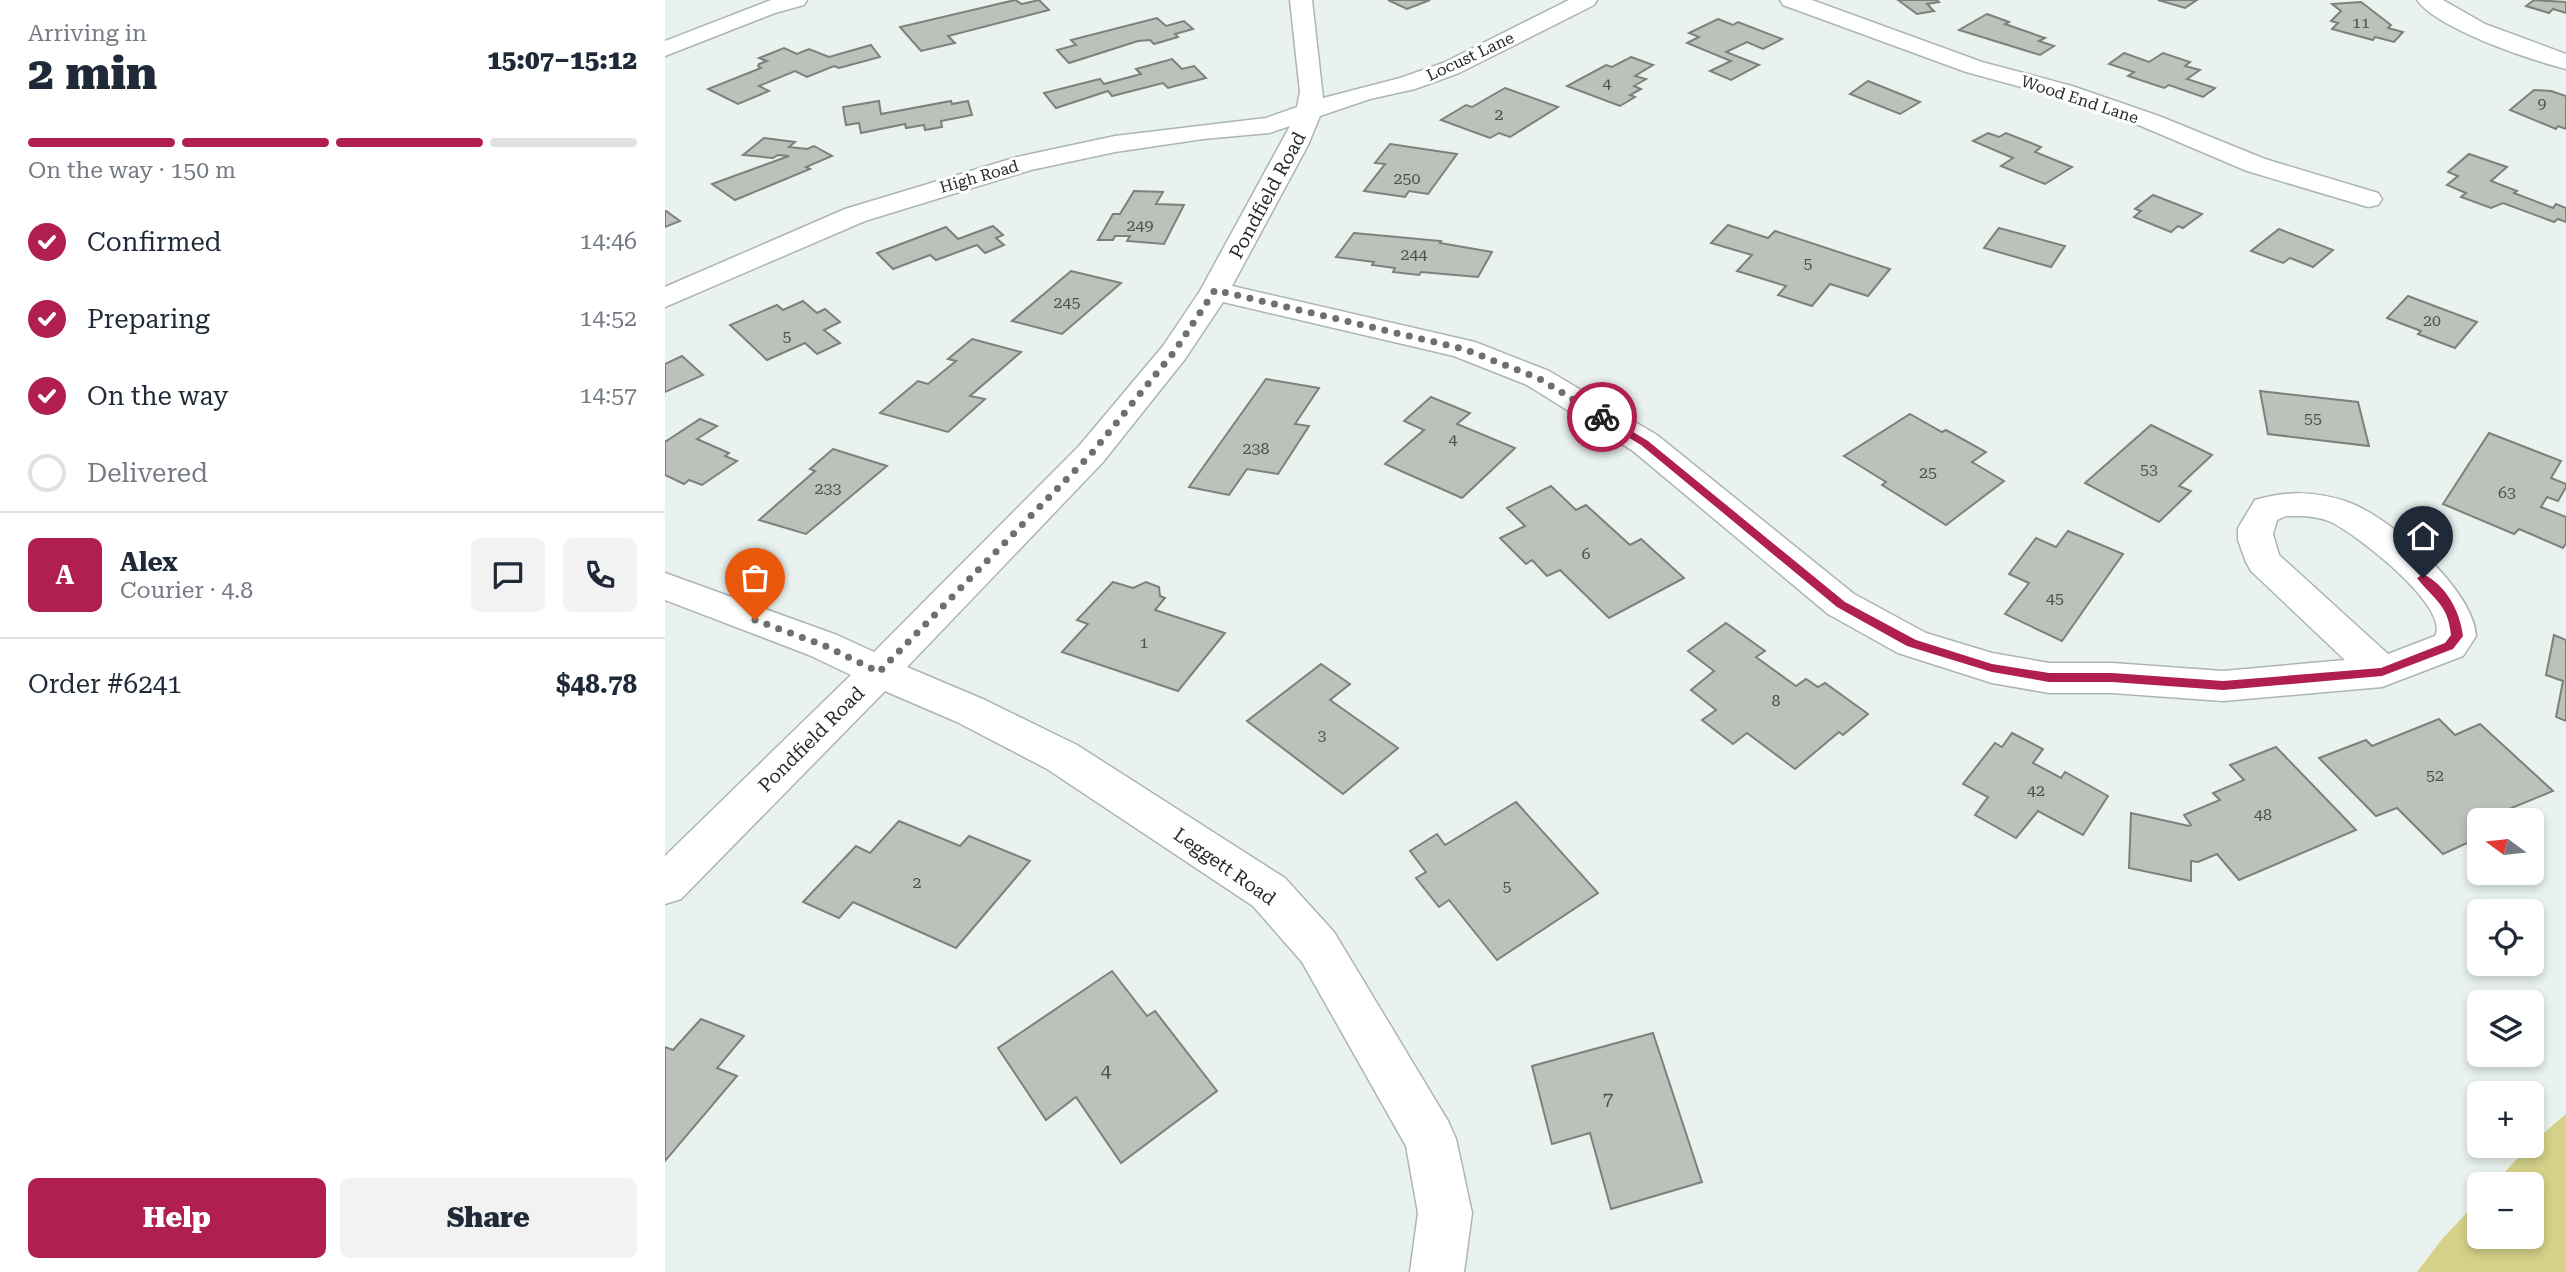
<!DOCTYPE html>
<html lang="en">
<head>
<meta charset="utf-8">
<style>
	:root { --surface:#fff; --page:#f2f2f3; --text:#1f2937; --muted:#747a83; --line:#e0e1e3; --accent:#b01f50 }
	body { margin:0; font-family:"Roboto Serif",serif; background:var(--page); color:var(--text); height:100vh; display:flex; flex-direction:column; font-size:26px; white-space:nowrap }
	* { box-sizing:border-box; margin:0 }
	p { font-size:23px; color:var(--muted) }
	.icon { flex:none; width:38px; height:38px; fill:none; stroke:currentColor; stroke-width:2; stroke-linecap:round; stroke-linejoin:round }
	.map { position:relative; flex:1; overflow:hidden }
	.panel { display:flex; flex-direction:column; background:var(--surface); width:665px }
	.panel>* { flex:none }
	.needle { width:46px; rotate:285deg }
	.tools { position:absolute; left:1802px; top:808px; display:grid; gap:14px }
	.tools a { display:grid; place-items:center; width:77px; height:77px; border-radius:10px; background:var(--surface); box-shadow:0 4px 10px #0003; font-size:35px }
	.pin { position:absolute; display:grid; place-items:center; width:60px; height:60px; color:#fff; margin:-72px -30px; border-radius:50% 50% 50% 0; rotate:-45deg; box-shadow:0 0 7px #0007 }
	.pin .icon { rotate:45deg }
	.courier { position:absolute; display:grid; place-items:center; width:70px; height:70px; margin:-35px; border:5px solid #b01f50; border-radius:50%; background:#fff; color:#222; box-shadow:0 2px 9px #0007 }
	.summary em { font-style:normal; font-weight:800 }
	.summary div { display:flex; flex-direction:column-reverse }
	.summary { display:flex; align-items:center; justify-content:space-between; height:119px; padding:0 28px }
	h1 { font-size:46px; font-weight:800; line-height:52px }
	.bar { display:grid; grid-template-columns:repeat(4,1fr); gap:10px 7px; align-content:center; height:84px; padding:0 28px }
	.bar i { height:9px; border-radius:5px; background:var(--line) }
	.bar .selected { background:var(--accent) }
	.bar p { grid-column:span 4 }
	.line { display:flex; align-items:center; gap:18px; padding:0 28px; border-top:2px solid var(--line) }
	.line div { flex:1 }
	.round { display:grid; place-items:center; flex:none; width:74px; height:74px; border-radius:10px; background:var(--page) }
	ol { padding:0 28px; list-style:none }
	li { display:flex; align-items:center; gap:21px; height:77px }
	li p { margin-inline-start:auto }
	li .icon { padding:7px; border-radius:50%; background:var(--accent); color:#fff; stroke-width:4 }
	li:last-child { color:var(--muted) }
	li i { width:38px; height:38px; border:4px solid var(--line); border-radius:50% }
	.cta { display:flex; gap:14px; margin-top:auto; padding:14px 28px }
	.cta a { flex:1; height:80px; border-radius:10px; background:var(--accent); color:#fff; font-size:28px; font-weight:800; line-height:80px; text-align:center }
	.cta a+a { background:var(--page); color:var(--text) }
	main { display:flex; flex:1; min-height:0 }
	.map>svg:first-child { display:block }
</style>
</head>
<body>
<main>
<section class="panel">
<div class="summary"><div><h1>2 min</h1><p>Arriving in</p></div><em>15:07–15:12</em></div>
<div class="bar"><i class="selected"></i><i class="selected"></i><i class="selected"></i><i></i><p>On the way · 150 m</p></div>
<ol>
<li><svg class="icon" aria-label="check" viewBox="0 0 24 24"><path d="M5 12l5 5 9-10"/></svg>Confirmed<p>14:46</p></li>
<li><svg class="icon" aria-label="check" viewBox="0 0 24 24"><path d="M5 12l5 5 9-10"/></svg>Preparing<p>14:52</p></li>
<li><svg class="icon" aria-label="check" viewBox="0 0 24 24"><path d="M5 12l5 5 9-10"/></svg>On the way<p>14:57</p></li>
<li><i></i>Delivered</li>
</ol>
<div class="line" style="height:126px"><b class="round" style="background:var(--accent);color:#fff">A</b><div><b>Alex</b><p>Courier · 4.8</p></div><a class="round"><svg class="icon" aria-label="chat" viewBox="0 0 24 24"><path d="M4 5h16v11H9l-5 4z"/></svg></a><a class="round"><svg class="icon" aria-label="phone" viewBox="0 0 24 24"><path d="M5 4h4l2 5-3 2q2 4 5 5l2-3 5 2v4C11 20 4 13 5 4z"/></svg></a></div>
<div class="line" style="height:91px"><div>Order #6241</div><b>$48.78</b></div>
<div class="cta"><a>Help</a><a>Share</a></div>
</section>
<div class="map">
<svg width="1901" height="1272" viewBox="0 0 1901 1272">
	<rect width="100%" height="100%" fill="#e9f2ee"/>
	<polygon fill="#d5d189" points="1901,1114 1901,1272 1752,1272 1778,1238 1815,1199 1815,1237 1867,1237 1867,1185 1828,1185 1864,1146 1867,1146 1867,1143"/>
	<g fill="#bcc1ba" stroke="#7c817b" stroke-width="2">
		<polygon points="350,0 357,4 374,0 384,10 283,36 290,43 256,51 235,27"/>
		<polygon points="723,0 765,0 742,9"/>
		<polygon points="1233,0 1272,0 1274,2 1262,4 1269,11 1252,14"/>
		<polygon points="1493,0 1532,0 1520,8"/>
		<polygon points="1869,0 1901,2 1901,13 1888,9 1884,13 1861,6"/>
		<polygon points="1696,2 1726,25 1723,28 1738,32 1729,42 1710,37 1708,40 1667,29 1673,23 1666,21 1676,11 1667,4"/>
		<polygon points="1322,14 1344,22 1340,24 1380,38 1374,41 1389,46 1375,55 1294,30"/>
		<polygon points="492,18 501,26 519,21 528,29 510,34 513,37 489,44 485,40 473,41 404,63 392,50 411,45 406,40"/>
		<polygon points="1053,19 1068,25 1073,22 1117,39 1098,49 1082,42 1061,52 1094,65 1066,80 1045,71 1066,61 1022,43 1034,37 1024,33"/>
		<polygon points="206,45 215,57 174,68 169,66 142,77 130,71 94,86 104,91 73,104 43,89 96,68 93,66 94,64 102,61 94,58 119,48 132,54 144,49 164,57"/>
		<polygon points="1459,53 1484,62 1498,53 1525,62 1520,66 1535,70 1522,79 1550,88 1538,97 1504,85 1499,88 1463,76 1469,72 1444,64"/>
		<polygon points="966,57 988,65 970,76 981,79 969,86 976,89 965,95 970,97 955,106 902,86 941,65 947,67"/>
		<polygon points="507,59 517,69 529,66 541,78 503,88 498,83 447,96 443,91 391,108 379,93 435,79 439,84 476,74 471,69"/>
		<polygon points="1203,81 1255,102 1235,114 1185,94"/>
		<polygon points="840,88 893,107 845,137 834,133 825,138 776,120 801,105 807,107"/>
		<polygon points="1869,90 1886,91 1901,96 1901,129 1893,126 1891,129 1845,110"/>
		<polygon points="214,101 216,114 286,101 287,104 303,101 307,115 276,121 277,127 260,130 259,125 241,128 240,124 196,133 194,123 181,125 178,107"/>
		<polygon points="1323,133 1334,137 1341,133 1376,147 1370,152 1407,167 1380,184 1336,166 1348,158 1308,141"/>
		<polygon points="99,138 130,142 124,147 142,149 149,146 167,156 141,167 145,169 70,200 47,184 124,156 113,155 108,158 78,155"/>
		<polygon points="725,144 792,154 763,194 744,191 740,197 699,191 720,164 710,163"/>
		<polygon points="1804,154 1842,167 1826,181 1852,191 1849,193 1888,208 1891,204 1901,208 1901,222 1893,219 1889,222 1838,203 1826,208 1796,197 1801,193 1782,185 1793,176 1783,172"/>
		<polygon points="469,191 498,192 491,204 519,205 499,244 462,241 465,236 450,236 448,240 433,240 448,214 455,214"/>
		<polygon points="1488,195 1537,214 1518,228 1513,226 1506,232 1469,217 1476,211 1470,209"/>
		<polygon points="0,211 1,211 15,221 0,227"/>
		<polygon points="1063,225 1103,238 1110,231 1225,269 1203,296 1165,284 1147,306 1113,295 1121,286 1072,271 1087,255 1046,243"/>
		<polygon points="328,226 338,235 331,238 339,245 320,253 312,245 271,260 265,255 228,269 212,253 281,227 293,239"/>
		<polygon points="1334,228 1400,246 1386,267 1319,248"/>
		<polygon points="1614,229 1668,250 1648,267 1625,258 1618,263 1586,251"/>
		<polygon points="689,233 776,241 775,243 827,252 813,277 756,272 754,275 728,272 730,268 707,265 709,262 671,257"/>
		<polygon points="406,271 456,283 397,334 347,321"/>
		<polygon points="1743,296 1812,322 1790,348 1753,334 1756,331 1722,318"/>
		<polygon points="138,301 152,313 160,309 175,322 159,330 175,343 152,354 140,343 102,360 65,325 112,305 118,310"/>
		<polygon points="307,339 356,352 305,396 320,399 283,432 215,413 253,381 263,384 291,361 283,359"/>
		<polygon points="17,356 38,375 0,392 0,364"/>
		<polygon points="601,379 654,388 630,424 644,426 613,474 582,469 564,495 524,487"/>
		<polygon points="1595,391 1693,402 1704,446 1603,434"/>
		<polygon points="766,397 805,413 792,424 850,448 797,498 720,464 759,430 739,421"/>
		<polygon points="1245,414 1277,432 1281,430 1321,452 1307,462 1339,481 1281,525 1217,485 1221,482 1179,456"/>
		<polygon points="35,419 52,426 32,439 64,453 60,456 72,461 37,485 24,480 19,484 0,475 0,442"/>
		<polygon points="1486,425 1547,455 1514,486 1526,491 1494,522 1420,483"/>
		<polygon points="1824,433 1896,461 1886,478 1901,484 1901,487 1893,501 1882,497 1876,507 1901,517 1901,543 1898,548 1854,529 1849,534 1778,504"/>
		<polygon points="168,449 222,466 141,534 94,520 150,471 145,469"/>
		<polygon points="886,486 911,510 921,505 965,545 976,539 1019,578 944,618 895,570 882,576 867,560 861,564 835,538 860,526 842,508"/>
		<polygon points="1403,531 1458,554 1397,641 1340,614 1364,583 1344,574 1371,538 1391,547"/>
		<polygon points="448,582 468,588 481,582 494,587 495,596 500,598 490,610 560,633 513,691 397,652 423,624 412,620"/>
		<polygon points="1061,623 1100,651 1091,657 1131,686 1141,679 1153,687 1160,683 1203,714 1178,735 1174,732 1130,769 1082,733 1068,744 1037,720 1051,710 1026,690 1049,671 1023,651"/>
		<polygon points="1889,635 1901,640 1901,721 1891,717 1898,681 1881,675"/>
		<polygon points="656,664 685,684 665,700 733,748 678,794 582,721"/>
		<polygon points="1774,719 1790,735 1815,724 1888,791 1815,821 1815,837 1778,854 1732,808 1711,816 1654,758 1701,740 1707,746"/>
		<polygon points="1347,733 1378,749 1368,763 1396,778 1400,772 1443,796 1418,835 1373,811 1351,838 1310,815 1323,797 1298,784 1330,743 1337,747"/>
		<polygon points="1611,747 1691,830 1574,880 1552,854 1533,862 1526,861 1526,881 1464,868 1466,813 1524,826 1526,825 1519,815 1555,800 1548,793 1579,780 1565,765"/>
		<polygon points="851,802 933,893 832,960 784,900 774,907 751,878 761,872 745,851 772,834 780,845"/>
		<polygon points="234,821 295,846 304,836 365,861 291,948 188,902 174,918 138,902 191,846 205,853"/>
		<polygon points="447,971 482,1016 490,1011 552,1091 456,1163 411,1097 381,1120 333,1048"/>
		<polygon points="36,1019 79,1036 52,1068 72,1076 0,1161 0,1047 8,1050"/>
		<polygon points="988,1033 1037,1182 946,1209 925,1133 887,1144 867,1066"/>
	</g>
	<g fill="none" stroke-linecap="round" stroke-linejoin="round">
		<defs>
			<g id="minor">
				<polygon points="106,0 142,0 139,5 110,13 0,56 0,41"/>
				<path d="M625,0H647L658,98L735,78L778,63L904,0H932L929,5L794,73L750,89L705,99L655,116L643,145L567,286L810,342L884,371L992,435L1189,594L1261,633L1327,653L1384,663H1447L1558,671L1680,660L1586,571L1581,562L1573,540V528L1590,500C1621,491 1648,491 1680,501C1723,515 1809,589 1811,636L1798,656L1717,687L1558,701L1447,693H1384L1327,683L1233,653L1163,614L968,451L862,385L789,356L558,302L520,359L438,462L242,667L320,700L412,745L620,878L669,932L783,1121L791,1139L807,1213L799,1272H745L753,1213L741,1146L637,962L588,906L382,769L292,722L220,691L16,899L0,904V856L186,675L144,655L0,600V573L172,635L209,652L414,446L498,346L535,291L625,126L604,133L538,139L450,152L366,170L200,221L0,307V287L180,209L352,157L450,136L601,118L632,107L635,92ZM1639,516C1649,517 1657,518 1666,522C1691,534 1786,607 1770,636L1723,654L1614,555L1608,534L1612,520L1621,516Z"/>
				<polygon points="1115,0 1147,0 1317,62 1407,86 1494,116 1600,159 1713,193 1717,199 1713,205 1703,207 1582,171 1476,126 1389,96 1301,72 1118,5"/>
				<path d="M1752,0H1778L1820,24L1901,54V69C1866,60 1772,29 1752,0Z"/>
			</g>
		</defs>
		<use href="#minor" stroke="#acb5b2" stroke-width="3"/>
		<use href="#minor" fill="#fff" fill-rule="evenodd"/>
	</g>
	<path fill="#b01f50" d="M933,415H940L983,441L1180,602L1251,640L1327,664L1384,673H1447L1558,681L1716,668L1780,643L1786,635C1783,604 1769,600 1752,578L1758,574C1781,585 1795,611 1798,636L1788,649L1717,676L1558,690L1447,682H1384L1327,672L1242,646L1172,607L976,445L933,419Z"/>
	<g fill="none" stroke-linecap="round" stroke-linejoin="round">
		<polyline stroke="#6c716f" stroke-width="7" stroke-dasharray="0 12.6" points="90,620 158,645 214,672 426,454 509,352 550,290 799,349 873,378 937,417"/>
	</g>
	<g text-anchor="middle" stroke-width="6" stroke-linejoin="round" paint-order="stroke">
		<g font-size="16" fill="#4d504e">
			<text x="1696" y="28">11</text>
			<text x="942" y="89">4</text>
			<text x="1877" y="109">9</text>
			<text x="834" y="120">2</text>
			<text x="742" y="184">250</text>
			<text x="475" y="231">249</text>
			<text x="749" y="260">244</text>
			<text x="1143" y="269">5</text>
			<text x="402" y="308">245</text>
			<text x="1767" y="326">20</text>
			<text x="122" y="342">5</text>
			<text x="1648" y="424">55</text>
			<text x="788" y="445">4</text>
			<text x="591" y="454">238</text>
			<text x="1484" y="475">53</text>
			<text x="1263" y="478">25</text>
			<text x="163" y="494">233</text>
			<text x="1842" y="498">63</text>
			<text x="921" y="559">6</text>
			<text x="1390" y="604">45</text>
			<text x="479" y="648">1</text>
			<text x="1111" y="706">8</text>
			<text x="657" y="741">3</text>
			<text x="1770" y="781">52</text>
			<text x="1371" y="796">42</text>
			<text x="1598" y="820">48</text>
			<text x="252" y="888">2</text>
			<text x="842" y="892">5</text>
		</g>
		<g font-size="16" fill="#282b2a" stroke="#fff">
			<text transform="translate(805 56) rotate(-25)" y="6">Locust Lane</text>
			<text transform="translate(1415 99) rotate(18)" y="6">Wood End Lane</text>
			<text transform="translate(314 176) rotate(-16)" y="6">High Road</text>
		</g>
		<g font-size="19" fill="#282b2a" stroke="#fff">
			<text transform="translate(602 195) rotate(-62)" y="7">Pondfield Road</text>
			<text transform="translate(146 739) rotate(-45)" y="7">Pondfield Road</text>
			<text transform="translate(560 866) rotate(35)" y="7">Leggett Road</text>
		</g>
		<g font-size="19" fill="#4d504e">
			<text x="441" y="1077">4</text>
			<text x="943" y="1106">7</text>
		</g>
	</g>
</svg>
<div class="tools">
<a><svg class="needle" viewBox="-14 -14 28 28"><path d="M0-13l5 13h-10z" fill="#e53935"/><path d="M0 13l5-13h-10z" fill="#747a83"/></svg></a>
<a><svg class="icon" aria-label="locate" viewBox="0 0 24 24"><circle cx="12" cy="12" r="6"/><path d="M12 2v4M12 18v4M2 12h4M18 12h4"/></svg></a>
<a><svg class="icon" aria-label="layers" viewBox="0 0 24 24"><path d="M12 4l9 5-9 5-9-5zM3 14l9 5 9-5"/></svg></a>
<a>+</a>
<a>−</a>
</div>
<div class="pin" style="left:90px;top:620px;background:#ea580c"><svg class="icon" aria-label="bag" viewBox="0 0 24 24"><path d="M5 8h14l-1 12H6zM9 8a3 3 0 0 1 6 0"/></svg></div>
<div class="pin" style="left:1758px;top:578px;background:#1f2937"><svg class="icon" aria-label="home" viewBox="0 0 24 24"><path d="M3 11l9-7 9 7M6 9v11h12V9"/></svg></div>
<div class="courier" style="left:937px;top:417px"><svg class="icon" aria-label="bike" viewBox="0 0 24 24"><circle cx="6" cy="16" r="4"/><circle cx="18" cy="16" r="4"/><path d="M6 16l4-8h5l3 8M10 8l3 8H6M13 5h3"/></svg></div>
</div>
</main>
</body>
</html>
